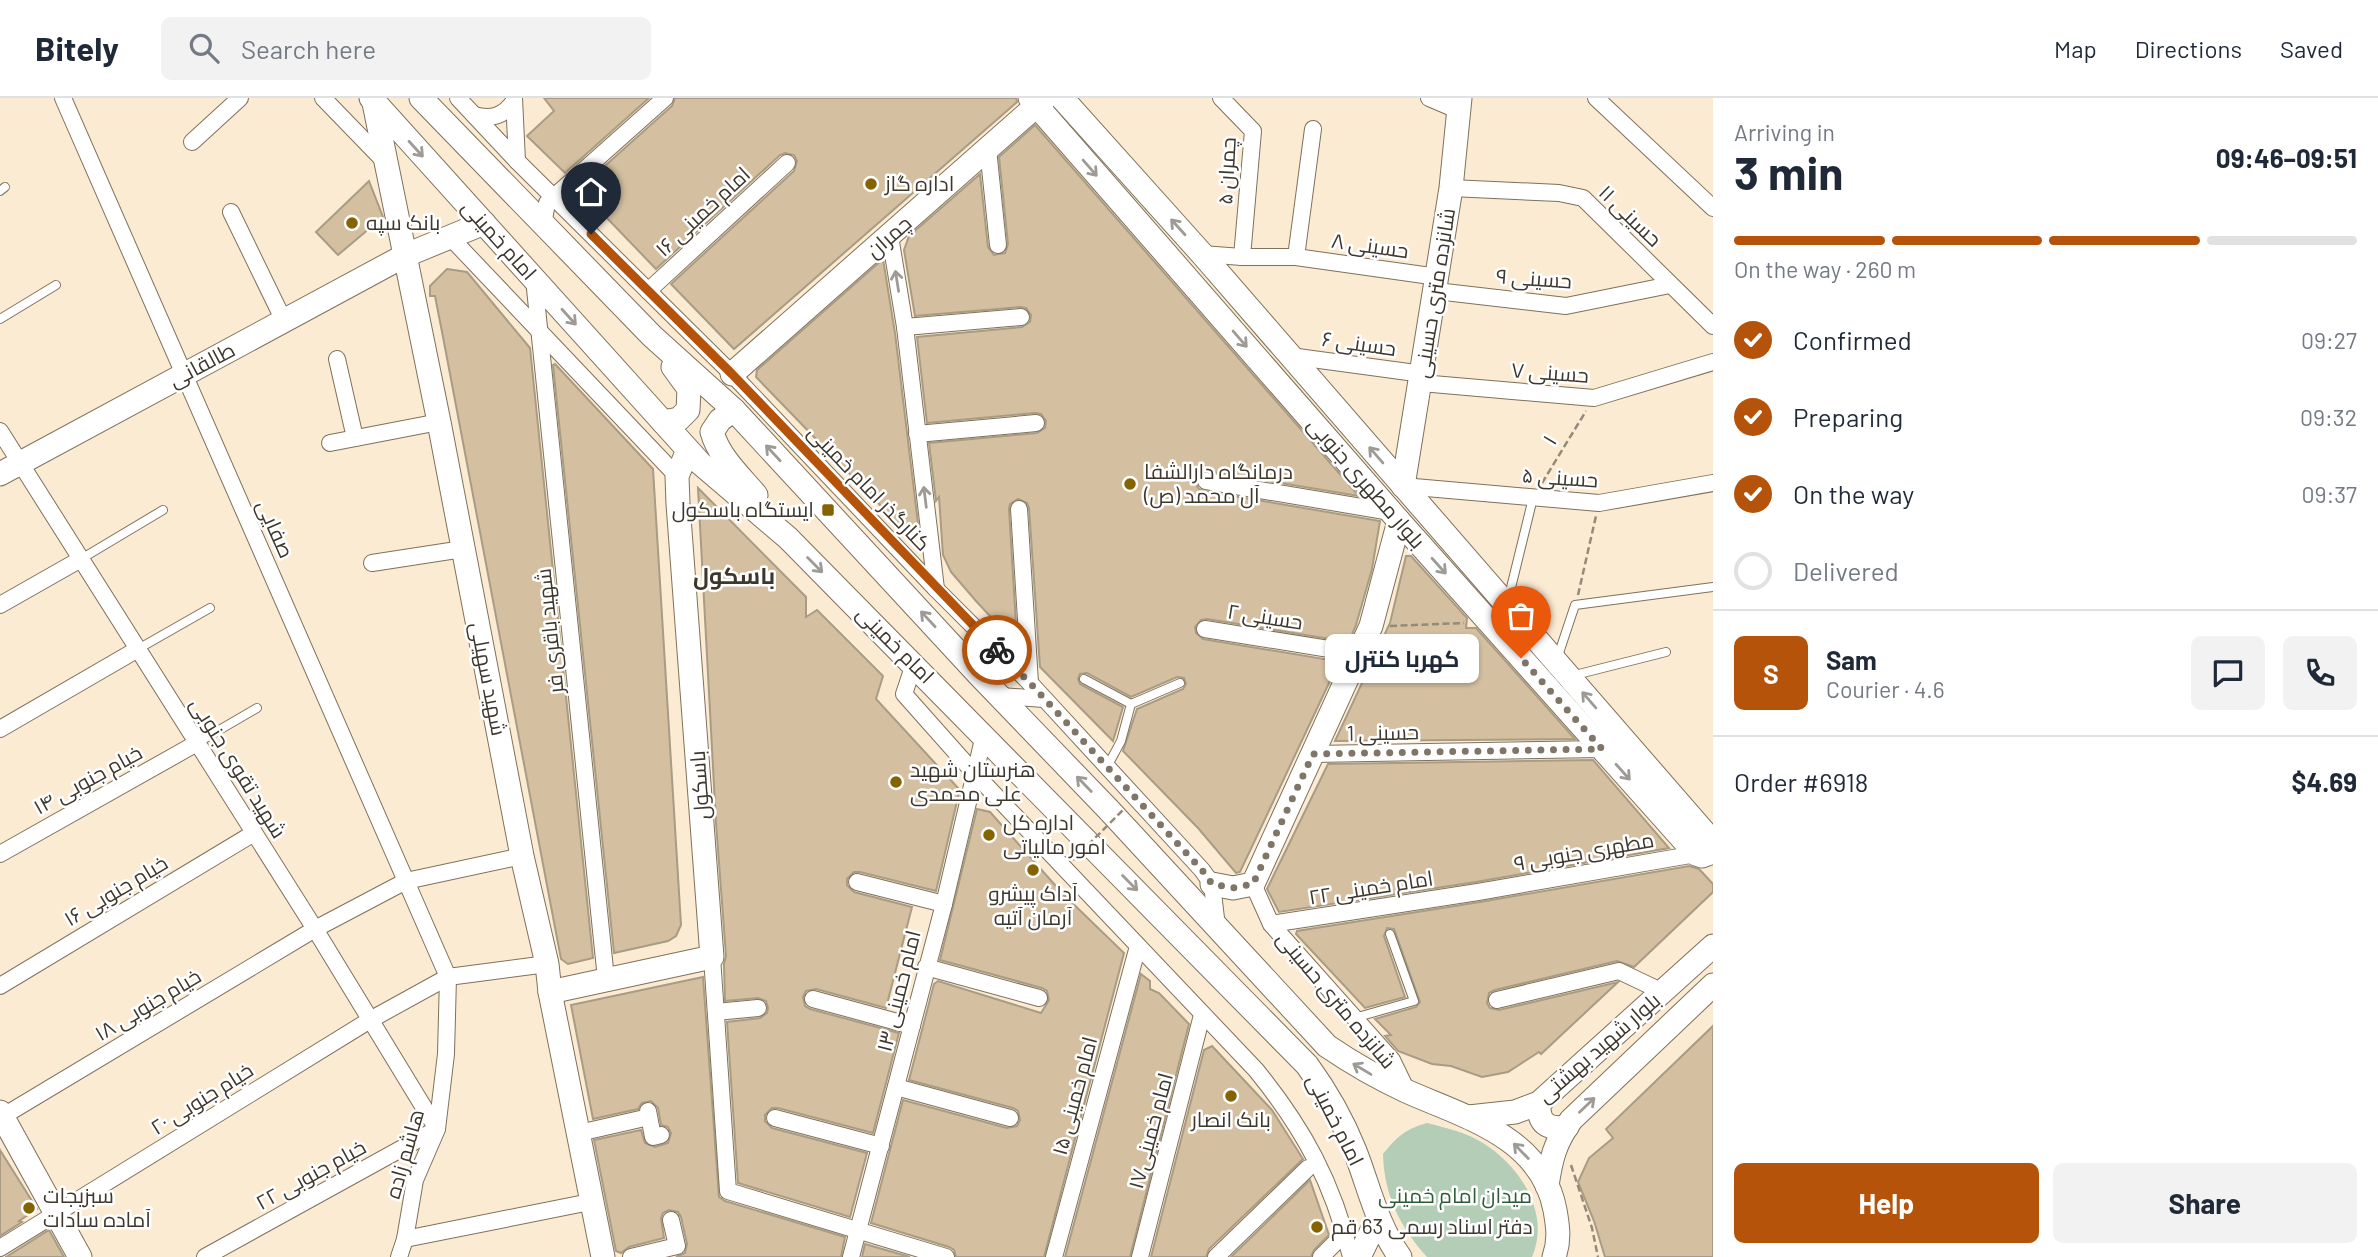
<!DOCTYPE html>
<html lang="en">
<head>
<meta charset="utf-8">
<style>
	:root { --surface:#fff; --page:#f2f2f3; --text:#1f2937; --muted:#747a83; --line:#e0e1e3; --accent:#b45309 }
	body { margin:0; font-family:Barlow,Cairo,sans-serif; background:var(--page); color:var(--text); height:100vh; display:flex; flex-direction:column; font-size:26px; white-space:nowrap }
	* { box-sizing:border-box; margin:0 }
	p { font-size:23px; color:var(--muted) }
	.icon { flex:none; width:38px; height:38px; fill:none; stroke:currentColor; stroke-width:2; stroke-linecap:round; stroke-linejoin:round }
	.map { position:relative; flex:1; overflow:hidden }
	.sheet { display:flex; flex-direction:column; background:var(--surface); width:665px }
	.sheet>* { flex:none }
	.pin { position:absolute; display:grid; place-items:center; width:60px; height:60px; color:#fff; margin:-72px -30px; border-radius:50% 50% 50% 0; rotate:-45deg; box-shadow:0 0 7px #0007 }
	.pin .icon { rotate:45deg }
	.courier { position:absolute; display:grid; place-items:center; width:70px; height:70px; margin:-35px; border:5px solid #b45309; border-radius:50%; background:#fff; color:#222; box-shadow:0 2px 9px #0007 }
	.bubble { position:absolute; height:49px; border-radius:10px; background:var(--surface); box-shadow:0 2px 5px #0004; font-size:23px; font-weight:700; line-height:49px; text-align:center }
	.summary em { font-style:normal; font-weight:700 }
	.summary div { display:flex; flex-direction:column-reverse }
	.summary { display:flex; align-items:center; justify-content:space-between; height:119px; padding:0 21px }
	h1 { font-size:46px; font-weight:700; line-height:52px }
	.bar { display:grid; grid-template-columns:repeat(4,1fr); gap:10px 7px; align-content:center; height:84px; padding:0 21px }
	.bar i { height:9px; border-radius:5px; background:var(--line) }
	.bar .selected { background:var(--accent) }
	.bar p { grid-column:span 4 }
	.line { display:flex; align-items:center; gap:18px; padding:0 21px; border-top:2px solid var(--line) }
	.line div { flex:1 }
	.round { display:grid; place-items:center; flex:none; width:74px; height:74px; border-radius:10px; background:var(--page) }
	ol { padding:0 21px; list-style:none }
	li { display:flex; align-items:center; gap:21px; height:77px }
	li p { margin-inline-start:auto }
	li .icon { padding:7px; border-radius:50%; background:var(--accent); color:#fff; stroke-width:4 }
	li:last-child { color:var(--muted) }
	li i { width:38px; height:38px; border:4px solid var(--line); border-radius:50% }
	.cta { display:flex; gap:14px; margin-top:auto; padding:14px 21px }
	.cta a { flex:1; height:80px; border-radius:10px; background:var(--accent); color:#fff; font-size:28px; font-weight:700; line-height:80px; text-align:center }
	.cta a+a { background:var(--page); color:var(--text) }
	header { display:flex; align-items:center; gap:42px; box-sizing:border-box; height:98px; padding:0 35px; background:var(--surface); border-bottom:2px solid var(--line) }
	header strong { font-size:33px }
	nav { display:flex; gap:38px; margin-inline-start:auto; font-size:24px }
	.search { width:490px; height:63px; background:var(--page); display:flex; align-items:center; gap:18px; box-sizing:border-box; padding:0 24px; border-radius:10px; color:var(--muted); font-size:26px }
	main { display:flex; flex:1; min-height:0 }
	.map>svg:first-child { display:block }
</style>
</head>
<body>
<header>
<strong>Bitely</strong>
<div class="search"><svg class="icon" aria-label="search" viewBox="0 0 24 24"><circle cx="10" cy="10" r="6"/><path d="M15 15l6 6"/></svg>Search here</div>
<nav><a>Map</a><a>Directions</a><a>Saved</a></nav>
</header>
<main>
<div class="map">
<svg width="1713" height="1159" viewBox="0 0 1713 1159">
	<rect width="100%" height="100%" fill="#fbebd3"/>
	<path fill="#b3cdb6" d="M1427,1025C1446,1030 1466,1034 1483,1045C1520,1068 1551,1115 1532,1159H1427C1400,1129 1384,1097 1383,1056C1397,1039 1405,1031 1427,1025Z"/>
	<g fill="#d4c0a1" stroke="#a99b84" stroke-width="2">
		<polygon points="544,0 649,0 565,75 527,38 554,13"/>
		<polygon points="675,0 1016,0 1017,4 734,251 671,186 794,73 797,63 794,57 785,55 780,57 656,171 579,91 672,8"/>
		<polygon points="1035,27 1359,398 1208,373 1198,377 1196,386 1199,391 1204,393 1380,423 1372,471 1356,527 1349,544 1207,521 1201,522 1195,529 1196,535 1203,541 1336,563 1337,568 1240,774 1236,775 1198,730 1123,653 1137,611 1183,591 1186,586 1184,580 1177,579 1131,599 1087,575 1080,576 1078,581 1080,586 1123,609 1113,643 1040,569 1029,410 1027,405 1018,401 1010,406 1009,411 1017,542 1013,543 976,503 951,474 943,457 939,399 936,403 929,345 1037,335 1045,330 1046,323 1041,316 1035,315 927,325 917,239 1022,229 1030,224 1031,217 1026,210 1020,209 915,218 904,152 909,138 980,76 988,149 994,157 1005,155 1008,146 999,59"/>
		<polygon points="369,83 383,119 338,157 316,134"/>
		<polygon points="883,161 895,235 919,434 916,439 907,435 756,279 757,272"/>
		<polygon points="447,171 467,174 530,250 593,860 568,866 561,861 443,239 435,198 430,198 430,188"/>
		<polygon points="555,266 653,371 681,827 676,838 668,843 614,855 553,267"/>
		<polygon points="698,390 806,499 806,519 817,512 883,578 876,601 958,690 959,695 936,793 860,774 854,774 847,781 847,787 854,794 912,809 886,910 816,891 806,893 803,899 805,908 810,911 899,935 873,1035 778,1010 772,1010 765,1017 765,1023 772,1030 867,1055 850,1119 738,1085 727,924 760,920 767,915 768,910 766,903 758,900 725,903 724,866 726,858 716,725"/>
		<polygon points="1406,458 1411,458 1467,520 1466,530 1476,530 1575,641 1335,643 1390,525"/>
		<polygon points="1593,662 1669,750 1476,784 1279,814 1267,791 1328,666"/>
		<polygon points="977,711 990,714 1063,796 1124,855 1044,1159 956,1159 954,1152 949,1149 871,1125 903,1002 1007,1030 1017,1028 1020,1022 1018,1013 1013,1010 909,982 934,886 938,883 1041,915 1049,902 1047,893 1042,890 940,862"/>
		<polygon points="1689,768 1699,771 1713,786 1713,794 1634,869 1617,863 1495,892 1489,895 1487,905 1490,910 1499,912 1618,884 1541,956 1539,954 1508,974 1482,979 1451,968 1432,966 1398,953 1385,938 1391,937 1375,921 1416,909 1420,904 1394,831 1387,830 1384,838 1405,899 1365,910 1296,836 1297,833 1480,804"/>
		<polygon points="1141,876 1150,883 1150,891 1159,895 1189,926 1130,1159 1065,1159"/>
		<polygon points="703,879 719,1099 725,1103 845,1139 841,1159 676,1159 685,1155 687,1146 681,1119 678,1114 669,1112 663,1115 661,1120 664,1140 629,1149 621,1155 616,1153 594,1042 641,1032 645,1045 655,1049 668,1045 671,1035 668,1029 661,1027 658,1010 651,1003 642,1005 638,1011 593,1021 571,907"/>
		<polygon points="1713,928 1713,1159 1605,1159 1594,1123 1578,1084 1589,1060 1613,1040 1606,1031"/>
		<polygon points="1212,948 1272,1012 1303,1061 1209,1151 1206,1159 1151,1159 1204,952"/>
		<polygon points="0,1052 37,1111 19,1123 22,1124 0,1138"/>
		<polygon points="1310,1082 1329,1137 1314,1152 1311,1159 1231,1159"/>
		<polygon points="49,1132 64,1159 5,1159 6,1159"/>
		<polygon points="865,1146 910,1159 862,1159"/>
	</g>
	<g fill="none" stroke-linecap="round" stroke-linejoin="round">
		<defs>
			<g id="lane">
				<polyline points="0,93 5,89"/>
				<polyline points="0,221 56,187"/>
				<polyline points="81,461 163,412"/>
				<polyline points="1508,502 1533,400"/>
				<polyline points="138,551 210,510"/>
				<polyline points="1557,561 1575,507 1713,489"/>
				<polyline points="1571,578 1666,554"/>
				<polyline points="1084,581 1131,606 1121,643 1107,669"/>
				<polyline points="1131,606 1180,585"/>
				<polyline points="197,645 257,610"/>
				<polyline points="1354,920 1414,903 1390,836"/>
			</g>
			<g id="street">
				<polyline points="63,0 448,879 446,956 437,1031 415,1082 405,1141 399,1159"/>
				<polyline points="323,0 387,66"/>
				<polyline points="458,0 517,63 732,276 936,491 1030,585 1202,772 1212,786 1217,829"/>
				<polyline points="514,0 517,63"/>
				<polyline points="1221,0 1253,33 1242,159"/>
				<polyline points="1429,0 1457,12"/>
				<polyline points="1596,0 1713,110"/>
				<path d="M474,17C491,22 504,18 514,3"/>
				<polyline points="192,44 240,0"/>
				<polyline points="988,51 998,147"/>
				<polyline points="1451,90 1559,95 1583,100 1713,228"/>
				<polyline points="231,114 284,223"/>
				<polyline points="549,132 544,121 547,105 665,0"/>
				<polyline points="890,138 905,229 936,491"/>
				<polyline points="450,139 677,378"/>
				<polyline points="1202,156 1242,159 1296,159 1438,179"/>
				<polyline points="1296,159 1313,31"/>
				<polyline points="534,181 606,881"/>
				<polyline points="648,193 787,65"/>
				<polyline points="1436,193 1566,208 1670,187"/>
				<polyline points="905,229 1021,219"/>
				<polyline points="1290,258 1423,276"/>
				<polyline points="337,261 355,340"/>
				<polyline points="1421,285 1594,300 1713,264"/>
				<polyline points="0,333 315,831 437,1031 205,1159"/>
				<polyline points="917,336 1036,325"/>
				<polyline points="330,345 439,324"/>
				<polyline points="1206,383 1391,414"/>
				<polyline points="1403,388 1599,405 1713,385"/>
				<polyline points="1019,411 1030,585"/>
				<polyline points="372,465 463,451"/>
				<polyline points="0,507 81,461"/>
				<polyline points="1205,531 1360,556"/>
				<path d="M914,566L904,596L976,677L1256,972C1304,1031 1333,1085 1351,1159"/>
				<polyline points="1000,598 1044,601"/>
				<polyline points="0,631 138,551"/>
				<polyline points="1313,656 1603,651"/>
				<polyline points="0,756 197,645"/>
				<polyline points="857,784 944,806"/>
				<polyline points="1253,786 1271,826 1392,962 1407,993"/>
				<polyline points="1271,826 1478,794 1696,756"/>
				<polyline points="712,859 728,1093 946,1159"/>
				<polyline points="926,869 1039,900"/>
				<polyline points="0,888 254,735"/>
				<polyline points="813,901 912,928"/>
				<polyline points="1497,902 1619,873 1663,894"/>
				<polyline points="716,914 758,910"/>
				<polyline points="896,989 1010,1020"/>
				<polyline points="648,1013 653,1039 661,1037"/>
				<polyline points="0,1020 315,831 406,783 522,758"/>
				<polyline points="775,1020 881,1048"/>
				<polyline points="579,1035 649,1019"/>
				<polyline points="405,1141 590,1104"/>
				<polyline points="0,1150 370,922 448,879 547,866"/>
				<polyline points="631,1159 677,1148 671,1122"/>
				<polyline points="851,1159 944,806 984,637"/>
				<polyline points="1054,1159 1138,848"/>
				<polyline points="1140,1159 1202,917"/>
				<polyline points="1216,1159 1308,1070"/>
				<polyline points="1321,1159 1345,1135"/>
			</g>
			<g id="secondary">
				<path d="M371,0L700,365L788,440L1307,967C1326,993 1343,1023 1355,1053C1369,1089 1377,1127 1400,1159"/>
				<path d="M421,0L652,238L734,312L980,578L1108,711L1327,948C1352,965 1378,980 1406,993C1464,1019 1541,1038 1555,1112C1558,1129 1560,1142 1554,1159"/>
				<polyline points="1030,0 1399,423 1696,756 1702,758 1710,755 1713,750"/>
				<polyline points="1062,0 1202,156 1711,742 1713,747"/>
				<polyline points="374,5 439,324 522,758 547,866 550,894 603,1159"/>
				<polyline points="732,276 1045,0"/>
				<path d="M734,312L720,322L712,334C719,359 740,378 756,397"/>
				<polyline points="663,324 679,321 688,312 689,291 673,269"/>
				<polyline points="0,376 404,158 484,125"/>
				<polyline points="1403,388 1451,90 1460,0"/>
				<polyline points="1212,786 1233,790 1253,786 1371,528 1399,423"/>
				<polyline points="550,894 712,859 678,406 677,378 688,352"/>
				<path d="M1539,1005C1538,1025 1547,1032 1567,1029"/>
				<polyline points="0,1014 80,1159"/>
				<polyline points="1469,1019 1515,1014 1539,1005 1713,848"/>
				<path d="M1547,1088C1551,1060 1555,1045 1571,1022L1713,887"/>
				<polyline points="1359,1159 1378,1120"/>
			</g>
		</defs>
		<use href="#lane" stroke="#7f715b" stroke-width="10"/>
		<use href="#street" stroke="#7f715b" stroke-width="18"/>
		<use href="#secondary" stroke="#7f715b" stroke-width="25"/>
		<g stroke="#958a7a" stroke-width="2.5" stroke-dasharray="7 3.5" stroke-linecap="butt">
			<polyline points="1542,385 1586,313"/>
			<polyline points="1578,497 1596,418"/>
			<polyline points="1390,528 1464,525"/>
			<polyline points="1571,1067 1592,1130 1598,1159"/>
		</g>
		<use href="#lane" stroke="#fff" stroke-width="8"/>
		<use href="#street" stroke="#fff" stroke-width="16"/>
		<use href="#secondary" stroke="#fff" stroke-width="23"/>
		<polyline stroke="#958a7a" stroke-width="2.5" stroke-dasharray="7 3.5" stroke-linecap="butt" points="1073,762 1124,711"/>
	</g>
	<defs><path id="oneway-shaft" d="M-6 0H5M1.5-3L5.5 0L1.5 3" fill="none" stroke-width="1.6" stroke-linecap="round" stroke-linejoin="round" transform="scale(1.75)"/></defs>
	<g stroke="#9e9b96">
		<use href="#oneway-shaft" transform="translate(416 51) rotate(48)"/>
		<use href="#oneway-shaft" transform="translate(1090 70) rotate(49)"/>
		<use href="#oneway-shaft" transform="translate(1178 129) rotate(-132)"/>
		<use href="#oneway-shaft" transform="translate(897 183) rotate(-99)"/>
		<use href="#oneway-shaft" transform="translate(569 219) rotate(48)"/>
		<use href="#oneway-shaft" transform="translate(1240 241) rotate(49)"/>
		<use href="#oneway-shaft" transform="translate(773 355) rotate(-133)"/>
		<use href="#oneway-shaft" transform="translate(1376 357) rotate(-131)"/>
		<use href="#oneway-shaft" transform="translate(925 399) rotate(-97)"/>
		<use href="#oneway-shaft" transform="translate(815 467) rotate(45)"/>
		<use href="#oneway-shaft" transform="translate(1439 468) rotate(48)"/>
		<use href="#oneway-shaft" transform="translate(928 521) rotate(-133)"/>
		<use href="#oneway-shaft" transform="translate(1589 602) rotate(-131)"/>
		<use href="#oneway-shaft" transform="translate(1623 674) rotate(48)"/>
		<use href="#oneway-shaft" transform="translate(1084 686) rotate(-134)"/>
		<use href="#oneway-shaft" transform="translate(1130 785) rotate(45)"/>
		<use href="#oneway-shaft" transform="translate(1362 971) rotate(-149)"/>
		<use href="#oneway-shaft" transform="translate(1587 1007) rotate(-44)"/>
		<use href="#oneway-shaft" transform="translate(1521 1053) rotate(-134)"/>
	</g>
	<g fill="none" stroke-linecap="round" stroke-linejoin="round">
		<polyline stroke="#807667" stroke-width="7" stroke-dasharray="0 12.6" points="997,552 1030,585 1202,772 1212,786 1233,790 1253,786 1313,656 1602,651 1521,560"/>
		<polyline stroke="#b45309" stroke-width="9" points="591,136 732,276 997,552"/>
	</g>
	<g fill="#856400" stroke="#fff" stroke-width="2.5">
		<circle cx="871" cy="86" r="7"/>
		<circle cx="352" cy="125" r="7"/>
		<circle cx="1130" cy="386" r="7"/>
		<rect x="821" y="405" width="14" height="14" rx="3.5"/>
		<circle cx="896" cy="684" r="7"/>
		<circle cx="989" cy="737" r="7"/>
		<circle cx="1033" cy="772" r="7"/>
		<circle cx="1231" cy="998" r="7"/>
		<circle cx="29" cy="1110" r="7"/>
		<circle cx="1317" cy="1129" r="7"/>
	</g>
	<g text-anchor="middle" stroke-width="5" stroke-linejoin="round" paint-order="stroke">
		<g font-size="21" fill="#3d372d" stroke="#fff">
			<text transform="translate(1227 73) rotate(-87)" y="7">چمران ۵</text>
			<text transform="translate(703 114) rotate(-43)" y="7">امام خمینی ۱۶</text>
			<text transform="translate(1630 118) rotate(44)" y="7">حسینی ۱۱</text>
			<text transform="translate(889 139) rotate(-41)" y="7">چمران</text>
			<text transform="translate(499 142) rotate(48)" y="7">امام خمینی</text>
			<text transform="translate(1370 148) rotate(8)" y="7">حسینی ۸</text>
			<text transform="translate(1534 181) rotate(4)" y="7">حسینی ۹</text>
			<text transform="translate(1435 195) rotate(-81)" y="7">شانزده متری حسینی</text>
			<text transform="translate(1359 246) rotate(8)" y="7">حسینی ۶</text>
			<text transform="translate(202 267) rotate(-28)" y="7">طالقانی</text>
			<text transform="translate(1550 275) rotate(4)" y="7">حسینی ۷</text>
			<text transform="translate(1550 342) rotate(-59)" y="7">۱</text>
			<text transform="translate(1560 380) rotate(4)" y="7">حسینی ۵</text>
			<text transform="translate(1366 385) rotate(49)" y="7">بلوار مطهری جنوبی</text>
			<text transform="translate(869 390) rotate(46)" y="7">کنارگذر امام خمینی</text>
			<text transform="translate(275 431) rotate(66)" y="7">صفایی</text>
			<text transform="translate(1265 519) rotate(9)" y="7">حسینی ۲</text>
			<text transform="translate(550 533) rotate(-96)" y="7">شهید باقری فر</text>
			<text transform="translate(895 547) rotate(45)" y="7">امام خمینی</text>
			<text transform="translate(488 581) rotate(79)" y="7">شهید سهیلی</text>
			<text transform="translate(1383 635) rotate(-1)" y="7">حسینی 1</text>
			<text transform="translate(238 670) rotate(58)" y="7">شهید تقوی جنوبی</text>
			<text transform="translate(88 682) rotate(-29)" y="7">خیام جنوبی ۱۴</text>
			<text transform="translate(700 687) rotate(-94)" y="7">باسکول</text>
			<text transform="translate(1584 754) rotate(-10)" y="7">مطهری جنوبی ۹</text>
			<text transform="translate(1371 790) rotate(-9)" y="7">امام خمینی ۲۲</text>
			<text transform="translate(116 793) rotate(-31)" y="7">خیام جنوبی ۱۶</text>
			<text transform="translate(899 893) rotate(-76)" y="7">امام خمینی ۱۳</text>
			<text transform="translate(1336 902) rotate(50)" y="7">شانزده متری حسینی</text>
			<text transform="translate(148 907) rotate(-31)" y="7">خیام جنوبی ۱۸</text>
			<text transform="translate(1599 950) rotate(-41)" y="7">بلوار شهید بهشتی</text>
			<text transform="translate(1075 998) rotate(-75)" y="7">امام خمینی ۱۵</text>
			<text transform="translate(202 1001) rotate(-32)" y="7">خیام جنوبی ۲۰</text>
			<text transform="translate(1335 1022) rotate(63)" y="7">امام خمینی</text>
			<text transform="translate(1151 1033) rotate(-75)" y="7">امام خمینی۱۷</text>
			<text transform="translate(405 1056) rotate(-74)" y="7">هاشم زاده</text>
			<text transform="translate(311 1077) rotate(-29)" y="7">خیام جنوبی ۲۲</text>
		</g>
		<g font-size="21" fill="#3d372d" stroke="#fff" text-anchor="start">
			<text x="885" y="93">اداره گاز</text>
			<text x="366" y="132">بانک سپه</text>
			<text x="1144" y="381">درمانگاه دارالشفا<tspan x="1144" dy="24">آل محمد (ص)</tspan></text>
			<text x="814" y="419" text-anchor="end">ایستگاه باسکول</text>
			<text x="910" y="679">هنرستان شهید<tspan x="910" dy="24">علی محمدی</tspan></text>
			<text x="1003" y="732">اداره کل<tspan x="1003" dy="24">امور مالیاتی</tspan></text>
			<text x="1033" y="803" text-anchor="middle">آداک پیشرو<tspan x="1033" dy="24">آرمان آتیه</tspan></text>
			<text x="1231" y="1029" text-anchor="middle">بانک انصار</text>
			<text x="43" y="1105">سبزیجات<tspan x="43" dy="24">آماده سادات</tspan></text>
			<text x="1331" y="1136">دفتر اسناد رسمی 63 قم</text>
		</g>
		<g font-size="21" fill="#2e5c38" stroke="#fff">
			<text x="1455" y="1105">میدان امام خمینی</text>
		</g>
		<g font-size="23" font-weight="bold" fill="#3d372d" stroke="#fff">
			<text x="734" y="486">باسکول</text>
		</g>
	</g>
</svg>
<div class="pin" style="left:1521px;top:560px;background:#ea580c"><svg class="icon" aria-label="bag" viewBox="0 0 24 24"><path d="M5 8h14l-1 12H6zM9 8a3 3 0 0 1 6 0"/></svg></div>
<div class="pin" style="left:591px;top:136px;background:#1f2937"><svg class="icon" aria-label="home" viewBox="0 0 24 24"><path d="M3 11l9-7 9 7M6 9v11h12V9"/></svg></div>
<div class="courier" style="left:997px;top:552px"><svg class="icon" aria-label="bike" viewBox="0 0 24 24"><circle cx="6" cy="16" r="4"/><circle cx="18" cy="16" r="4"/><path d="M6 16l4-8h5l3 8M10 8l3 8H6M13 5h3"/></svg></div>
<div class="bubble" style="left:1325px;top:536px;width:154px">کهربا کنترل</div>
</div>
<section class="sheet">
<div class="summary"><div><h1>3 min</h1><p>Arriving in</p></div><em>09:46–09:51</em></div>
<div class="bar"><i class="selected"></i><i class="selected"></i><i class="selected"></i><i></i><p>On the way · 260 m</p></div>
<ol>
<li><svg class="icon" aria-label="check" viewBox="0 0 24 24"><path d="M5 12l5 5 9-10"/></svg>Confirmed<p>09:27</p></li>
<li><svg class="icon" aria-label="check" viewBox="0 0 24 24"><path d="M5 12l5 5 9-10"/></svg>Preparing<p>09:32</p></li>
<li><svg class="icon" aria-label="check" viewBox="0 0 24 24"><path d="M5 12l5 5 9-10"/></svg>On the way<p>09:37</p></li>
<li><i></i>Delivered</li>
</ol>
<div class="line" style="height:126px"><b class="round" style="background:var(--accent);color:#fff">S</b><div><b>Sam</b><p>Courier · 4.6</p></div><a class="round"><svg class="icon" aria-label="chat" viewBox="0 0 24 24"><path d="M4 5h16v11H9l-5 4z"/></svg></a><a class="round"><svg class="icon" aria-label="phone" viewBox="0 0 24 24"><path d="M5 4h4l2 5-3 2q2 4 5 5l2-3 5 2v4C11 20 4 13 5 4z"/></svg></a></div>
<div class="line" style="height:91px"><div>Order #6918</div><b>$4.69</b></div>
<div class="cta"><a>Help</a><a>Share</a></div>
</section>
</main>
</body>
</html>
